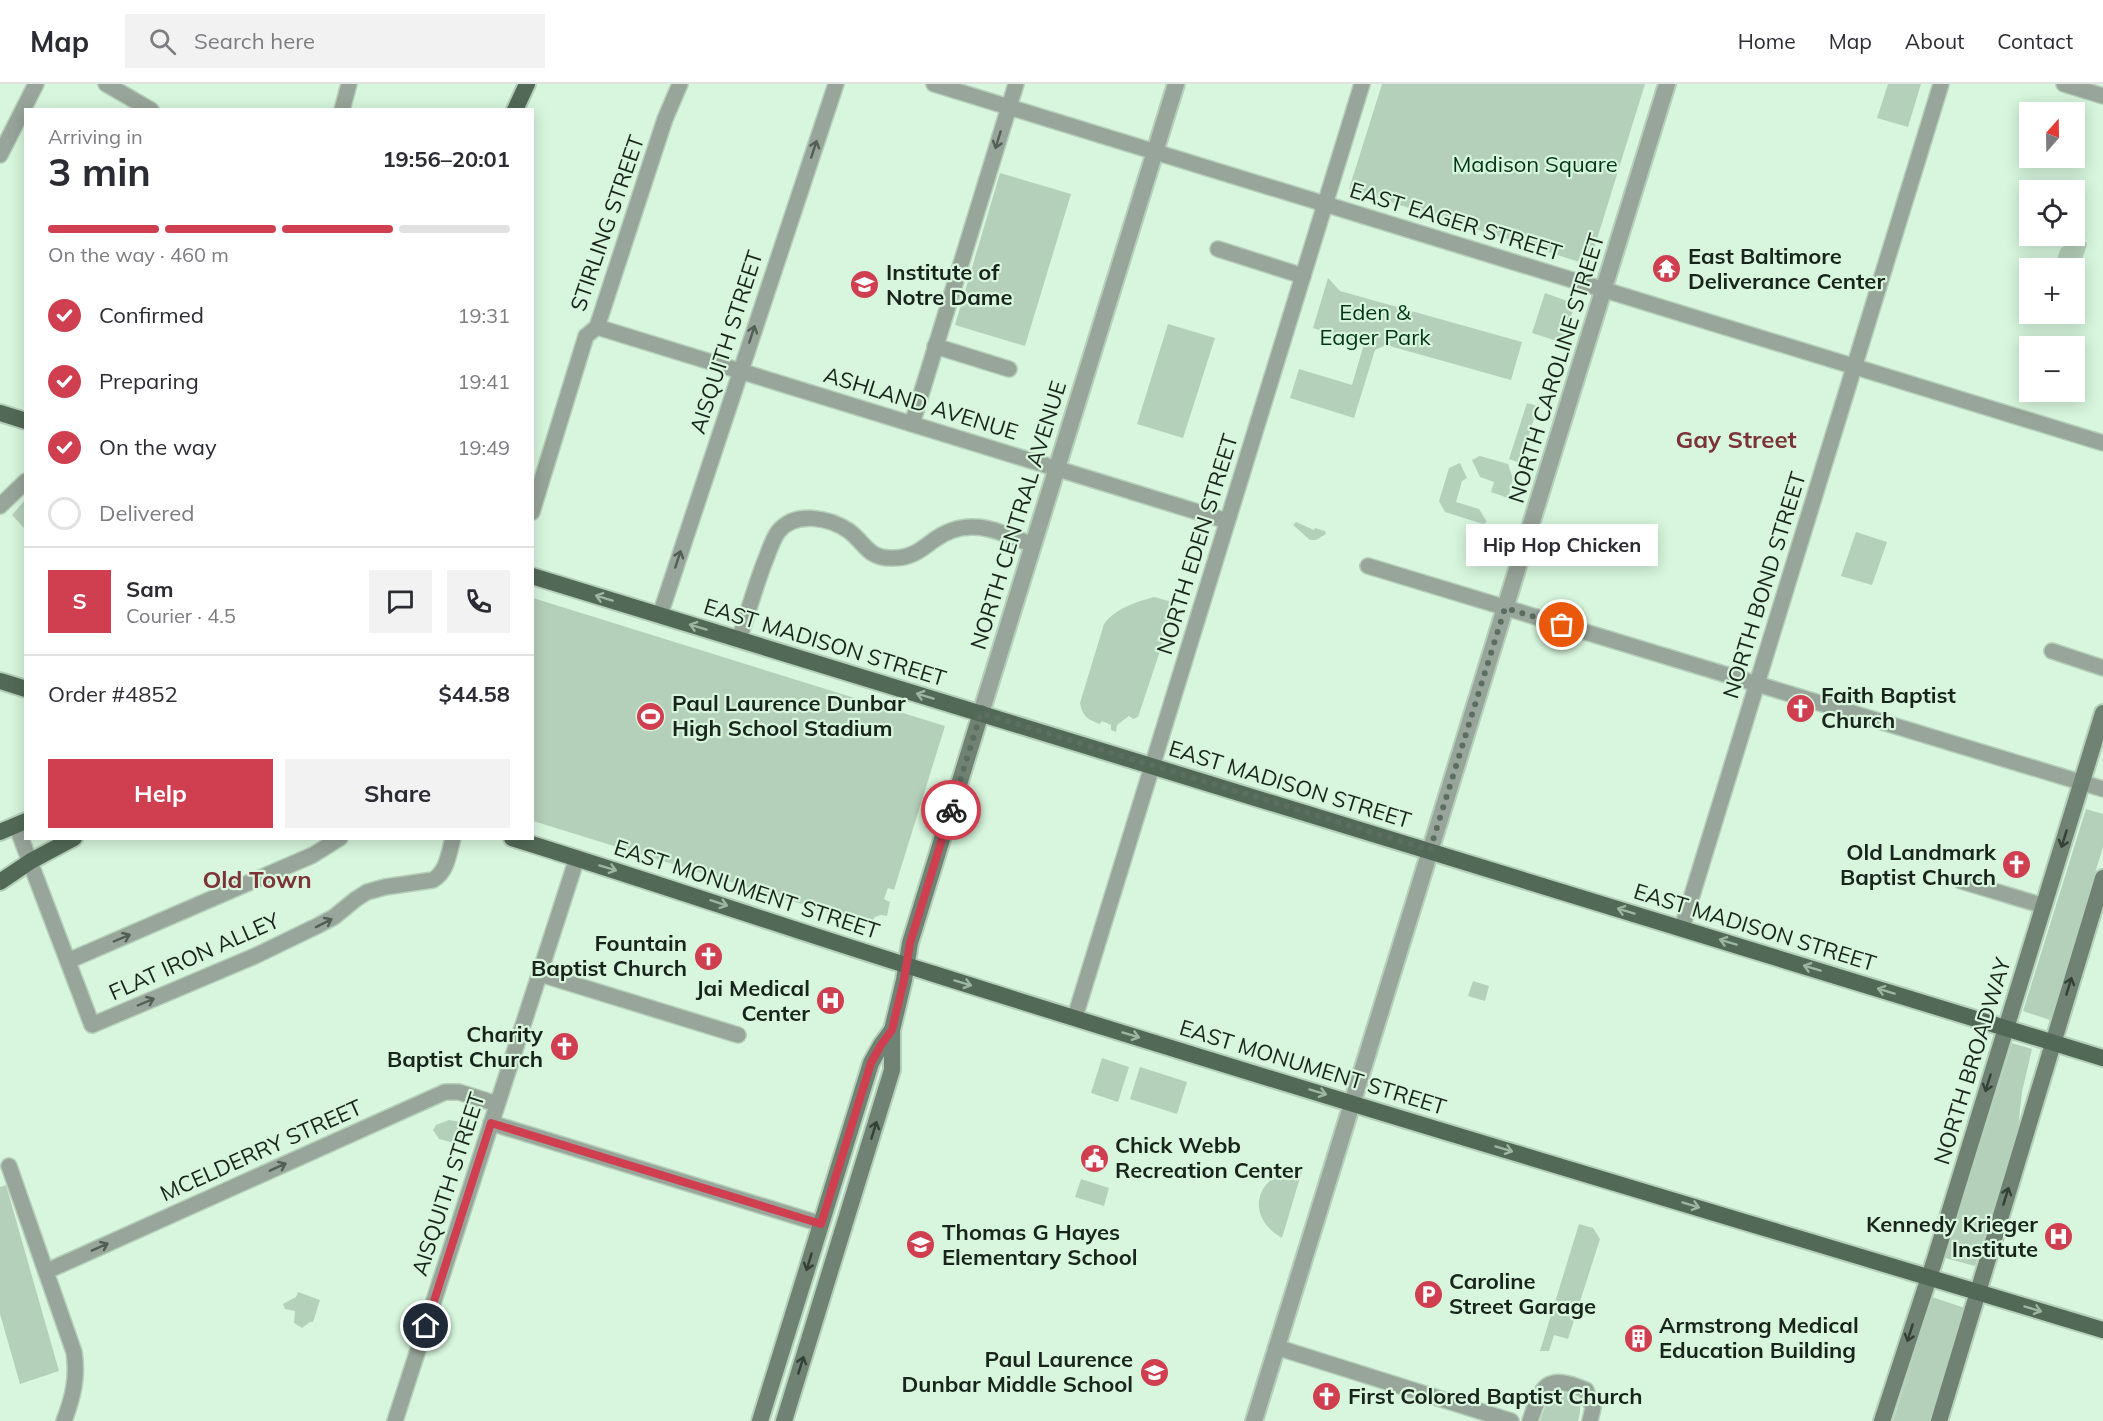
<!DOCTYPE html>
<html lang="en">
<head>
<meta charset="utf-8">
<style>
	:root { --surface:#fff; --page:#f2f2f3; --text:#2b2b33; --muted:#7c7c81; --line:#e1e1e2; --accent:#cf3f50 }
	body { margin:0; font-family:Mulish,sans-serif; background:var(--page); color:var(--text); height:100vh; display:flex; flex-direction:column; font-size:22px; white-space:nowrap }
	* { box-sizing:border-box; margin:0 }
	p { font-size:20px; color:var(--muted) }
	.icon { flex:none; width:33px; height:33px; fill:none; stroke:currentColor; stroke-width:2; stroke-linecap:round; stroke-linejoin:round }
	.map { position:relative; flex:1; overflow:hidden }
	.side { position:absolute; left:24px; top:24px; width:510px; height:732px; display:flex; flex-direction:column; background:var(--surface); border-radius:0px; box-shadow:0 3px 15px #0003 }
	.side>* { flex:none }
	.needle { width:39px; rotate:20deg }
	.fabs { position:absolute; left:2019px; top:18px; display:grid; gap:12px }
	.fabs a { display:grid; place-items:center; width:66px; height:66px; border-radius:0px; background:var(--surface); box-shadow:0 3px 15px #0003; font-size:30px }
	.pin { position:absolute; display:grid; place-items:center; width:51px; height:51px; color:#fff; margin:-26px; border:3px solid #fff; border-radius:50%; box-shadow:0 2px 6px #0007 }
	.courier { position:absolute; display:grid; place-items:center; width:60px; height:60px; margin:-30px; border:4px solid #cf3f50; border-radius:50%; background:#fff; color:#222; box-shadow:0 2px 8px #0007 }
	.bubble { position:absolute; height:42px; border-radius:0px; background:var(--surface); box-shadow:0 3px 15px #0003; font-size:20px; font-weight:700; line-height:42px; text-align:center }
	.head em { font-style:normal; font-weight:700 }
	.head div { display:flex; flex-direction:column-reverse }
	.head { display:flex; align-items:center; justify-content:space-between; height:102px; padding:0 24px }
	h1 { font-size:39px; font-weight:700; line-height:45px }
	.bar { display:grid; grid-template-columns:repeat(4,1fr); gap:9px 6px; align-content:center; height:72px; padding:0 24px }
	.bar i { height:8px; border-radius:4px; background:var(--line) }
	.bar .on { background:var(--accent) }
	.bar p { grid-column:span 4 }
	.line { display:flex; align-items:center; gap:15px; padding:0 24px; border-top:2px solid var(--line) }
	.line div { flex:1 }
	.round { display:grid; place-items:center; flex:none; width:63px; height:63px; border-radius:0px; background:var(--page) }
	ol { padding:0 24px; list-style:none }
	li { display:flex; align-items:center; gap:18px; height:66px }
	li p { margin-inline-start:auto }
	li .icon { padding:6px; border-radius:50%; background:var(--accent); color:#fff; stroke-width:4 }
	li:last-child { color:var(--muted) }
	li i { width:33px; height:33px; border:3px solid var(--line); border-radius:50% }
	.action { display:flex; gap:12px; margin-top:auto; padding:12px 24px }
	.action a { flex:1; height:69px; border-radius:0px; background:var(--accent); color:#fff; font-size:24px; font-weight:700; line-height:69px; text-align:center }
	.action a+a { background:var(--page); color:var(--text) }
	header { display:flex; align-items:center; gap:36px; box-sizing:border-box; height:84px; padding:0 30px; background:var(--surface); border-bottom:2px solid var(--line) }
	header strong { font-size:28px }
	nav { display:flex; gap:33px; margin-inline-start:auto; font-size:21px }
	.search { width:420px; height:54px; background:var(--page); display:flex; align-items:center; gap:15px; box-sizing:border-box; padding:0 21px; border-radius:0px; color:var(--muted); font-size:22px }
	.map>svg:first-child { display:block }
</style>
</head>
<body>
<header>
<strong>Map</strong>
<div class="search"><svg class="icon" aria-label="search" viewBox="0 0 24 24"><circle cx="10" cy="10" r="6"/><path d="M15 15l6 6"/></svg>Search here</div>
<nav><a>Home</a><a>Map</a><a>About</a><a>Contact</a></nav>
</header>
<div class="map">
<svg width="2103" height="1337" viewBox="0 0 2103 1337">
	<rect width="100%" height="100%" fill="#d7f6dd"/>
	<g fill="#b5d0ba">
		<polygon points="1382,0 1645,0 1589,181 1349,105"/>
		<polygon points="1888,0 1921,0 1908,43 1877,34"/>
		<polygon points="1000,89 1071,110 1025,262 955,241"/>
		<polygon points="2076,156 2086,158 2087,161 2078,186 2056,178 2061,164"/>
		<polygon points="1328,194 1340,207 1522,258 1511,296 1386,261 1375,266 1354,334 1290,314 1299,285 1352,301 1364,260 1313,244"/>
		<polygon points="1545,209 1573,219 1574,223 1563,259 1532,249"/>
		<polygon points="1168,240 1215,254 1183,354 1137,340"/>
		<polygon points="1527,319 1538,322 1520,379 1509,375"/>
		<polygon points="1480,372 1508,380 1513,395 1508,414 1491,408 1494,398 1480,393 1472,376"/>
		<polygon points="1460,379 1467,394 1462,397 1456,418 1479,425 1487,438 1483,440 1445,428 1439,417 1449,384"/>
		<polygon points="25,416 25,445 12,431"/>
		<polygon points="1296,438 1314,446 1315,444 1325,447 1326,450 1316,456 1310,456 1293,441"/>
		<polygon points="1856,448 1887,458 1872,501 1841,492"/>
		<path d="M1154,513L1176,519L1138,633L1133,635L1129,632L1117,641L1116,648L1111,646V641L1102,637L1100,640C1088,636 1082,632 1080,619L1104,540C1116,524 1136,518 1154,513Z"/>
		<polygon points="533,514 945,642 894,806 888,804 884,815 890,818 887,832 881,831 875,833 870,841 533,737"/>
		<polygon points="2086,725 2103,730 2103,763 2050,936 2023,927"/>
		<polygon points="1473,897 1489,902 1485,917 1468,912"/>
		<polygon points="2012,959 2032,965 2022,1008 2018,1044 1975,1182 1945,1174"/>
		<polygon points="1102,974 1129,983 1118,1018 1091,1009"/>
		<polygon points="1140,983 1187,998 1177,1030 1130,1015"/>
		<polygon points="449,1036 463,1038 465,1041 460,1059 458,1060 439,1055 433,1046 436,1041"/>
		<path d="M1290,1086L1302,1087L1282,1154C1248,1135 1252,1097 1290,1086Z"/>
		<polygon points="1081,1095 1109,1104 1104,1122 1075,1113"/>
		<polygon points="6,1101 59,1287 20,1300 0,1230 0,1103"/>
		<polygon points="1579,1140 1593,1144 1600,1155 1568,1255 1554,1251 1549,1267 1540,1267"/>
		<polygon points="298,1208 320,1216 313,1238 310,1238 302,1244 294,1239 295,1227 285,1225 283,1220 296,1213"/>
		<polygon points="1932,1213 1965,1224 1930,1337 1893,1337"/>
		<path d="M1558,1308C1578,1309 1584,1318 1578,1337H1540C1544,1325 1547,1314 1558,1308Z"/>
	</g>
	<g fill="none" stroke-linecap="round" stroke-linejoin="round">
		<defs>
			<g id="minor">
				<polyline points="106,0 151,26"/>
				<polyline points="934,0 2103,359"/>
				<polyline points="2064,0 2103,12"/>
				<polyline points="342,26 349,0"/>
				<polyline points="0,71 36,0"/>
				<polyline points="1218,165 1303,192"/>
				<polyline points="597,243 1227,437"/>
				<polyline points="935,262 1009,285"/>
				<polyline points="912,340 1016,0"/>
				<polyline points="0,422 26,397"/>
				<polyline points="532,428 586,252 597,243 665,35 680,0"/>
				<polyline points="1368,482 2103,705"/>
				<polyline points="660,531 836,0"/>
				<path d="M739,555C748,529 755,503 765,477C769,468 772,456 778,448C795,426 830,434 849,447C866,460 868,475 893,474C911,474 921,466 934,456C968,431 998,447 1033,461"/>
				<polyline points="2052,567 2103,584"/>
				<path d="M16,741L92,941L255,872L319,841L334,833L356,815L367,808L385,803L433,796C447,788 449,769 453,754"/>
				<polyline points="1961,797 2044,822"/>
				<polyline points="1682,844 1941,0"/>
				<polyline points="68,877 313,771 340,754"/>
				<polyline points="540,890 738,951"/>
				<polyline points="1075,933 1362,0"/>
				<polyline points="491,1039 821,1140"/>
				<path d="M9,1082L74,1268C78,1293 73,1313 64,1337"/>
				<polyline points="47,1187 445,1008 459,1008 497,1020"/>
				<polyline points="1276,1263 1511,1337"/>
				<polyline points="395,1337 577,774"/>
				<path d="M1530,1337C1542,1301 1546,1289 1586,1306L1593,1324L1590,1337"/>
			</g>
			<g id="tertiary">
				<polyline points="981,629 1176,0"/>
				<polyline points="1254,1337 1667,0"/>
			</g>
			<g id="secondary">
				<polyline points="760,1337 871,979 881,961 892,946"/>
				<polyline points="784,1337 892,986 892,946 904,896 910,859 981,629"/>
				<polyline points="1882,1337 1935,1175 2103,629"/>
				<polyline points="1939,1337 2103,794"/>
			</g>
			<g id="primary">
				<polyline points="515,26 527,0"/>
				<polyline points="0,329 26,337"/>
				<polyline points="532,492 2103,974"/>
				<polyline points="0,597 26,605"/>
				<polyline points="0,748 26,737"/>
				<path d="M512,754C654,798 793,846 934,890C1323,1013 1713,1128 2103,1246"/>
				<polyline points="0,798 31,777 74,754"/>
			</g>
		</defs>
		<use href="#minor" stroke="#b5d0ba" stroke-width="18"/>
		<use href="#tertiary" stroke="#b5d0ba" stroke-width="20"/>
		<use href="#secondary" stroke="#b5d0ba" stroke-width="20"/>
		<use href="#primary" stroke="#b5d0ba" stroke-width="20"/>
		<use href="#minor" stroke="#98a59a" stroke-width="15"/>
		<use href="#tertiary" stroke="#98a59a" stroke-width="16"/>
		<use href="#secondary" stroke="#6f8273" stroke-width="16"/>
		<use href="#primary" stroke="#536957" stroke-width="16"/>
	</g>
	<defs><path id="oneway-shaft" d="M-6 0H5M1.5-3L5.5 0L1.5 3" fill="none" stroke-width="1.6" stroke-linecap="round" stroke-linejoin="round" transform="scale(1.5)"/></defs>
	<g stroke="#525f55">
		<use href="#oneway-shaft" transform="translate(998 56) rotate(107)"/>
		<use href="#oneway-shaft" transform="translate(814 65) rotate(-72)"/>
		<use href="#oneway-shaft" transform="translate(752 250) rotate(-72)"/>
		<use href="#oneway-shaft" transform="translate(678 475) rotate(-72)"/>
		<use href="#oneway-shaft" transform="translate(324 839) rotate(-27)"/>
		<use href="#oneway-shaft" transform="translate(122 854) rotate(-23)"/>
		<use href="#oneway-shaft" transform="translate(146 918) rotate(-23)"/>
		<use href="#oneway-shaft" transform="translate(278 1083) rotate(-24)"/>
		<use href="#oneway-shaft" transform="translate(100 1163) rotate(-24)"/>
	</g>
	<g stroke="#9cb7a1">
		<use href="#oneway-shaft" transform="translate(604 514) rotate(-163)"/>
		<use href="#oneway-shaft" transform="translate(698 543) rotate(-163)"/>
		<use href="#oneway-shaft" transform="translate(925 612) rotate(-163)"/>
		<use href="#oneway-shaft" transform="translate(608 784) rotate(17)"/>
		<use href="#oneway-shaft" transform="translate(719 819) rotate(18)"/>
		<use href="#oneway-shaft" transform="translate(1626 827) rotate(-163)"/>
		<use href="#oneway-shaft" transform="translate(1728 858) rotate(-163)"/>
		<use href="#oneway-shaft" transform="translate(1812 884) rotate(-163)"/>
		<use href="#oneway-shaft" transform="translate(963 899) rotate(17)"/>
		<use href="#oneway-shaft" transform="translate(1886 907) rotate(-163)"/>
		<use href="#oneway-shaft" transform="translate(1131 951) rotate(17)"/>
		<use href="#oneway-shaft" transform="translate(1318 1008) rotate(17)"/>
		<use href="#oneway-shaft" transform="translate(1504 1065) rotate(17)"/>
		<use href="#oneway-shaft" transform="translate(1691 1121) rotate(17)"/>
		<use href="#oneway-shaft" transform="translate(2033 1225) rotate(17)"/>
	</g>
	<g stroke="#334136">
		<use href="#oneway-shaft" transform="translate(2064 755) rotate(107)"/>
		<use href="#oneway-shaft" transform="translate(2069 902) rotate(-73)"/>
		<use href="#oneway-shaft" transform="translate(1988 999) rotate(107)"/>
		<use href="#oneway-shaft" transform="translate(874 1046) rotate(-73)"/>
		<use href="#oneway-shaft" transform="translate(2006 1112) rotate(-73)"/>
		<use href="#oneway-shaft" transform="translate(809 1178) rotate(107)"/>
		<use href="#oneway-shaft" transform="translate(1910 1249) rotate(107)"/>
		<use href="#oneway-shaft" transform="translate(801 1281) rotate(-73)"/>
	</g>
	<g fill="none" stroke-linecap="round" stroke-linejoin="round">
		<polyline stroke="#5c6e60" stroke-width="6" stroke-dasharray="0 10.8" points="951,726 981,629 1430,766 1505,524 1562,541"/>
		<polyline stroke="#cf3f50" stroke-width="8" points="426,1242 491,1039 821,1140 871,979 881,961 892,946 904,896 910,859 951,726"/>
	</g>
	<defs>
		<symbol id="temple-disc" viewBox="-11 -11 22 22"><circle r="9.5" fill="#cf3f50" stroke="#d7f6dd"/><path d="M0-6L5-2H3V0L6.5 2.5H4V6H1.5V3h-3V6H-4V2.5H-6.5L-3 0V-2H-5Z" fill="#fff"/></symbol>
		<symbol id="school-disc" viewBox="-11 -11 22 22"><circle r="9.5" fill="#cf3f50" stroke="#d7f6dd"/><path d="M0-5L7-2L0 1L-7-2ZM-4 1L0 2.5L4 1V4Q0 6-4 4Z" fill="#fff"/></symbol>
		<symbol id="church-disc" viewBox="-11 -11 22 22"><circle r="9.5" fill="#cf3f50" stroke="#d7f6dd"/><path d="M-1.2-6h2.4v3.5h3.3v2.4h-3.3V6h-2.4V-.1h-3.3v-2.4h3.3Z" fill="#fff"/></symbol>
		<symbol id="stadium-disc" viewBox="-11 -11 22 22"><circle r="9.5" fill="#cf3f50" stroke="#d7f6dd"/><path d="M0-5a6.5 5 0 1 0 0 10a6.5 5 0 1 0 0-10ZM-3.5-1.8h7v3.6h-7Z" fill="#fff"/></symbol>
		<symbol id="hospital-disc" viewBox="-11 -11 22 22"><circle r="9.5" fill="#cf3f50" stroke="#d7f6dd"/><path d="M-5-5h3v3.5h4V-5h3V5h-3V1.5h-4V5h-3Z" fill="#fff"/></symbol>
		<symbol id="civic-disc" viewBox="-11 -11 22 22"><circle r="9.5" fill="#cf3f50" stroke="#d7f6dd"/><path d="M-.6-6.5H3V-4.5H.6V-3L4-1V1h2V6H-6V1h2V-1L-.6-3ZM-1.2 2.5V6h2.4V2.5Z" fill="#fff"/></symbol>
		<symbol id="parking-disc" viewBox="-11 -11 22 22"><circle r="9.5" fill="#cf3f50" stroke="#d7f6dd"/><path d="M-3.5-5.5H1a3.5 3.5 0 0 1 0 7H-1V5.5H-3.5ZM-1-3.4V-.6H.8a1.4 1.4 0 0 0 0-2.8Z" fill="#fff"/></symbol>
		<symbol id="building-disc" viewBox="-11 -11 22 22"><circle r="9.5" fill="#cf3f50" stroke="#d7f6dd"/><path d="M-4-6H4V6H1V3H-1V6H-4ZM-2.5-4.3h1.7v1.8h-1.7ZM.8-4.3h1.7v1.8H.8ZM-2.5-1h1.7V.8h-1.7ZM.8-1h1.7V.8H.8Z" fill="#fff"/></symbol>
	</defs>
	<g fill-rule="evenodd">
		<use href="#temple-disc" x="1650" y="168" width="33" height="33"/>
		<use href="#school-disc" x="848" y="184" width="33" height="33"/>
		<use href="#church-disc" x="1784" y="608" width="33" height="33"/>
		<use href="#stadium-disc" x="634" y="616" width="33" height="33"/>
		<use href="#church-disc" x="2000" y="764" width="33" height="33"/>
		<use href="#church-disc" x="692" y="856" width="33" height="33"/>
		<use href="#hospital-disc" x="814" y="900" width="33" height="33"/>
		<use href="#church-disc" x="548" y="946" width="33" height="33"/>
		<use href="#civic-disc" x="1078" y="1058" width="33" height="33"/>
		<use href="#hospital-disc" x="2042" y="1136" width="33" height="33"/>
		<use href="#school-disc" x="904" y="1144" width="33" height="33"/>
		<use href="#parking-disc" x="1412" y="1194" width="33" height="33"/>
		<use href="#building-disc" x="1622" y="1238" width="33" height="33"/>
		<use href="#school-disc" x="1138" y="1272" width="33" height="33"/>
		<use href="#church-disc" x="1310" y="1296" width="33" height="33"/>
	</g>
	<g text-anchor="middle" stroke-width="4.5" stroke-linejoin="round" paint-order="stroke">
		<g font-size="22" fill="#003614" stroke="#d7f6dd">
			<text x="1535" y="88">Madison Square</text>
			<text x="1375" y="236">Eden &amp;<tspan x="1375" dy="25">Eager Park</tspan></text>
		</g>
		<g font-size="22" fill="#19251c" stroke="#d7f6dd">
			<text transform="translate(1456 137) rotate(17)" y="8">EAST EAGER STREET</text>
			<text transform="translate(607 139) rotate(-71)" y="8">STIRLING STREET</text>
			<text transform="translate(726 258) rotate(-72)" y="8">AISQUITH STREET</text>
			<text transform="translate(1556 284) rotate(-73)" y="8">NORTH CAROLINE STREET</text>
			<text transform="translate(921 319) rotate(17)" y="8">ASHLAND AVENUE</text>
			<text transform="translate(1018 431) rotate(-73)" y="8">NORTH CENTRAL AVENUE</text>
			<text transform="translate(1197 460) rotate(-73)" y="8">NORTH EDEN STREET</text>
			<text transform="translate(1764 501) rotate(-73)" y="8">NORTH BOND STREET</text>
			<text transform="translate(825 558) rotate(17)" y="8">EAST MADISON STREET</text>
			<text transform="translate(1290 700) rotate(17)" y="8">EAST MADISON STREET</text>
			<text transform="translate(747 805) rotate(18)" y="8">EAST MONUMENT STREET</text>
			<text transform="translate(1755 843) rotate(17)" y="8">EAST MADISON STREET</text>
			<text transform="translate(194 872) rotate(-24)" y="8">FLAT IRON ALLEY</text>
			<text transform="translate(1972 977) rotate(-73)" y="8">NORTH BROADWAY</text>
			<text transform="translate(1313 983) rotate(17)" y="8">EAST MONUMENT STREET</text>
			<text transform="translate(261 1066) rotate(-24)" y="8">MCELDERRY STREET</text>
			<text transform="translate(448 1100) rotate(-72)" y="8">AISQUITH STREET</text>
		</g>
		<g font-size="22" font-weight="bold" fill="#19251c" stroke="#d7f6dd" text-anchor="start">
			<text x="1688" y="180">East Baltimore<tspan x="1688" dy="25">Deliverance Center</tspan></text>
			<text x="886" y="196">Institute of<tspan x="886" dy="25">Notre Dame</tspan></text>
			<text x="1821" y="619">Faith Baptist<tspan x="1821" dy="25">Church</tspan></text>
			<text x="672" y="627">Paul Laurence Dunbar<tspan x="672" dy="25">High School Stadium</tspan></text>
			<text x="1996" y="776" text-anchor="end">Old Landmark<tspan x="1996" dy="25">Baptist Church</tspan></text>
			<text x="687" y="867" text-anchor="end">Fountain<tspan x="687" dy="25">Baptist Church</tspan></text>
			<text x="810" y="912" text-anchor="end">Jai Medical<tspan x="810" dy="25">Center</tspan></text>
			<text x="543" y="958" text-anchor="end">Charity<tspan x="543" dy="25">Baptist Church</tspan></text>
			<text x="1115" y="1069">Chick Webb<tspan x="1115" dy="25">Recreation Center</tspan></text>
			<text x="2038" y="1148" text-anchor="end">Kennedy Krieger<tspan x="2038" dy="25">Institute</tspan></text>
			<text x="942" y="1156">Thomas G Hayes<tspan x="942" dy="25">Elementary School</tspan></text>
			<text x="1449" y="1205">Caroline<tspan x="1449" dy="25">Street Garage</tspan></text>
			<text x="1659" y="1249">Armstrong Medical<tspan x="1659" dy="25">Education Building</tspan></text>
			<text x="1133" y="1283" text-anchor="end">Paul Laurence<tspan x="1133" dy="25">Dunbar Middle School</tspan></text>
			<text x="1348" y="1320">First Colored Baptist Church</text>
		</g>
		<g font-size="24" font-weight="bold" fill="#7b3338" stroke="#d7f6dd">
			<text x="1736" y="364">Gay Street</text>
			<text x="257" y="804">Old Town</text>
		</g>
	</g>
</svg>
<div class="fabs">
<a><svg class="needle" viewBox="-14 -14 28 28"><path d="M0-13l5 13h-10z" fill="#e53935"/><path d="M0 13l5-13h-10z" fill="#7c7c81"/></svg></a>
<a><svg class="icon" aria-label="locate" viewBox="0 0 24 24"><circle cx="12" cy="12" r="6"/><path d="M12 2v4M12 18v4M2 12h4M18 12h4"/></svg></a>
<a>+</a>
<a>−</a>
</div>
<div class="pin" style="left:1562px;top:541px;background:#ea580c"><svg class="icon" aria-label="bag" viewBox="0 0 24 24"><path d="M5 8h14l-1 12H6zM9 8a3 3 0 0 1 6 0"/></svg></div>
<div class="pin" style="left:426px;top:1242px;background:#1f2937"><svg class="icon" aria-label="home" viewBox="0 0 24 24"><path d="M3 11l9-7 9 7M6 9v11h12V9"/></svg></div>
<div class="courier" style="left:951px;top:726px"><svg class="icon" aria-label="bike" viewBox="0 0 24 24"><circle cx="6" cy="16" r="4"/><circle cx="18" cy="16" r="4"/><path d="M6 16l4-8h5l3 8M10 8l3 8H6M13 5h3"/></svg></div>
<div class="bubble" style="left:1466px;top:440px;width:192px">Hip Hop Chicken</div>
<section class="side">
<div class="head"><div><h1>3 min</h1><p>Arriving in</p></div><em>19:56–20:01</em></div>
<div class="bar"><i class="on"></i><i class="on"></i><i class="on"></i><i></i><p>On the way · 460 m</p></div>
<ol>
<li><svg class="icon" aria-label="check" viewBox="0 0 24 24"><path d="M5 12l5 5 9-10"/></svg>Confirmed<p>19:31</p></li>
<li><svg class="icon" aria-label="check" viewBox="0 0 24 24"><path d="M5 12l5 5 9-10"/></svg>Preparing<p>19:41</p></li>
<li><svg class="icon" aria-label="check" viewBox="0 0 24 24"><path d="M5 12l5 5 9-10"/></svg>On the way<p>19:49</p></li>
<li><i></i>Delivered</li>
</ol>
<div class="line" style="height:108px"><b class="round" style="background:var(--accent);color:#fff">S</b><div><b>Sam</b><p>Courier · 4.5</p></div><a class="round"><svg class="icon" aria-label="chat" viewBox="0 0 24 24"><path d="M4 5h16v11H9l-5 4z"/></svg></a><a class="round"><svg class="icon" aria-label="phone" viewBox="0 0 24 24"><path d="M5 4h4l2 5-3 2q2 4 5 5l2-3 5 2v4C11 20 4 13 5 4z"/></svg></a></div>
<div class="line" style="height:78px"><div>Order #4852</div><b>$44.58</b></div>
<div class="action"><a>Help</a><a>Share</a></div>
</section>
</div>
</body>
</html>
